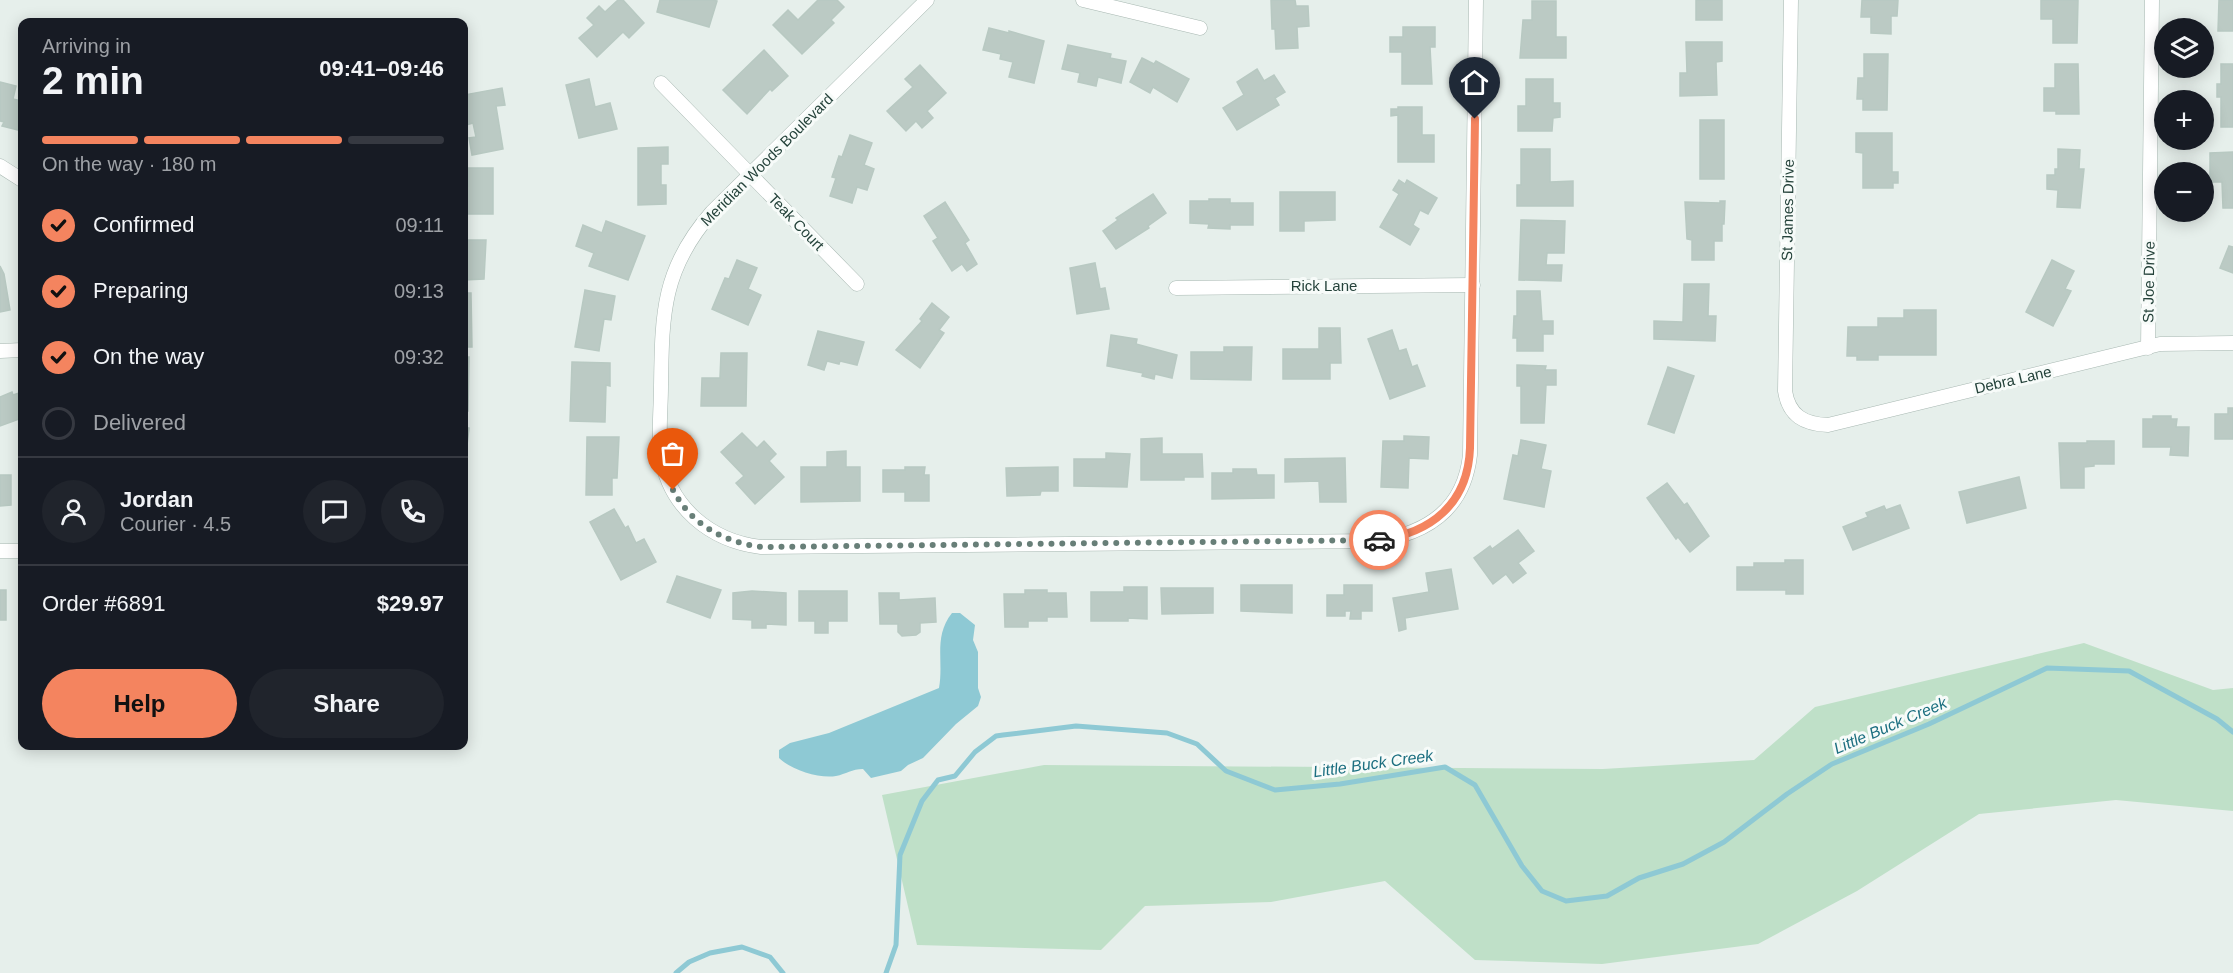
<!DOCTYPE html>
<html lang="en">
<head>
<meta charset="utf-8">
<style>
	:root { --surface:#171b24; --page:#20242c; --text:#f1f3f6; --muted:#9ea1a6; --line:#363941; --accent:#f4845f }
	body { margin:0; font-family:Helvetica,sans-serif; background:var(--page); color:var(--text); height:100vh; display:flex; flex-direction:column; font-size:22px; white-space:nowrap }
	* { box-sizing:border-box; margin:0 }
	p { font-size:20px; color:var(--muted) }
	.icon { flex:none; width:33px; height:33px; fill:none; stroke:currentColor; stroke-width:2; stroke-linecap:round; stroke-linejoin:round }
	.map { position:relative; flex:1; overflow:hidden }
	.panel { position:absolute; left:18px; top:18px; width:450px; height:732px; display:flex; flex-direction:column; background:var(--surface); border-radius:12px; box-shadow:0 3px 15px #0003 }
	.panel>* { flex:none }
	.tools { position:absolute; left:2154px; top:18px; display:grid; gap:12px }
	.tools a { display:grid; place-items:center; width:60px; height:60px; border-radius:50%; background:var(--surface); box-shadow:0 3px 15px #0003; font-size:30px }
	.pin { position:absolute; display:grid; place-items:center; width:51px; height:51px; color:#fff; margin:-62px -26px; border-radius:50% 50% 50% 0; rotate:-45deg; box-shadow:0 0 6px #0007 }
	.pin .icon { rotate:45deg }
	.courier { position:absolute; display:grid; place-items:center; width:60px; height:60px; margin:-30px; border:4px solid #f4845f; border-radius:50%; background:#fff; color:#222; box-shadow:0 2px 8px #0007 }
	.head em { font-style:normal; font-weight:800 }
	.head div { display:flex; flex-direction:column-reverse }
	.head { display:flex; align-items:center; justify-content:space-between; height:102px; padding:0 24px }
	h1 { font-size:39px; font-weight:800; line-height:45px }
	.bar { display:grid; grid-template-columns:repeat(4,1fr); gap:9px 6px; align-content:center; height:72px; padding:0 24px }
	.bar i { height:8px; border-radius:4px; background:var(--line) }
	.bar .on { background:var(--accent) }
	.bar p { grid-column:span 4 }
	.line { display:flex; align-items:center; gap:15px; padding:0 24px; border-top:2px solid var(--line) }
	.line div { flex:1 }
	.round { display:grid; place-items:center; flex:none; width:63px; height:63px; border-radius:32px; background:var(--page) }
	ol { padding:0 24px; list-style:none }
	li { display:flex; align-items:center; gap:18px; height:66px }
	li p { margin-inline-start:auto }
	li .icon { padding:6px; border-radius:50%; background:var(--accent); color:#111; stroke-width:4 }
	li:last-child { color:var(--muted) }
	li i { width:33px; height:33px; border:3px solid var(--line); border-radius:50% }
	.button { display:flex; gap:12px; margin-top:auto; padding:12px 24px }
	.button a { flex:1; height:69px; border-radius:36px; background:var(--accent); color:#111; font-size:24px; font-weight:800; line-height:69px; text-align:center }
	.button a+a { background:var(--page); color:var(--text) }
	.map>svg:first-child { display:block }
</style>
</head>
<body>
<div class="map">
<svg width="2233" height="973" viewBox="0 0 2233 973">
	<rect width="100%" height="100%" fill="#e6efeb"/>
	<polygon fill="#bfe0c8" points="2084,643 2213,690 2233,688 2233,811 2116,800 1979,814 1857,891 1758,944 1602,964 1475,960 1385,881 1271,902 1145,906 1101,950 917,945 882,795 1044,765 1603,769 1754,760 1815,707"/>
	<path fill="#8ec9d4" d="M952,613H960L975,625L973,640L978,652V688L981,697L978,706L956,724L923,758L908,765L901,771L871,778L863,769C852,769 846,774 836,776C820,779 791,770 779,758V750L790,743L829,733L939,688C944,661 933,637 952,613Z"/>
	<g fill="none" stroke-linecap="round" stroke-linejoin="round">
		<g stroke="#8ec9d4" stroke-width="5">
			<polyline points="676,973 689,962 710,953 742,947 770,957 783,973"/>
			<polyline points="886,973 896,945 900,855 922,801 938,780 955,776 975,752 996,736 1003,735 1076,726 1167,733 1197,744 1226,771 1275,790 1340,784 1445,767 1475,785 1522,866 1542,891 1566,901 1607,896 1639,878 1683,864 1724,842 1787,794 1832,764 1929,724 2047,668 2129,671 2217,719 2233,732"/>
		</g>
	</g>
	<g fill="#bbcac4" stroke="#b8c9c2" stroke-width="1.5">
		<polygon points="618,0 623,0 644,23 629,38 623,32 597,57 579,38 594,25 587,18 599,6 605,12"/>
		<polygon points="660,0 713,0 717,1 709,27 657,12"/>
		<polygon points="818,0 837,0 844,7 831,20 834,23 802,54 773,25 788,10 798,20"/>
		<polygon points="1271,0 1295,0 1296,6 1308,6 1309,26 1297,27 1298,48 1276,49 1275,29 1272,29"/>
		<rect x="1696" y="0" width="26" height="20"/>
		<polygon points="1862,0 1898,0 1897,16 1891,16 1891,34 1871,33 1871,17 1861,17"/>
		<polygon points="2041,0 2078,0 2077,43 2053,43 2053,19 2041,19"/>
		<polygon points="2219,0 2233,0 2233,31 2218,31"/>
		<polygon points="1532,1 1556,1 1556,37 1566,37 1566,58 1520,58 1523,20 1532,20"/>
		<polygon points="1403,27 1435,27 1435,47 1430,47 1432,84 1402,84 1402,52 1390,52 1390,37 1403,37"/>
		<polygon points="989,28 1009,33 1009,31 1044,41 1034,83 1009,77 1013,62 1000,59 1001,54 983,50"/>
		<polygon points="1686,42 1722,42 1722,61 1716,62 1717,95 1680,96 1680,73 1687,73"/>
		<polygon points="1068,45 1111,54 1110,58 1126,61 1121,83 1098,77 1096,86 1078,82 1080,73 1062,69"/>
		<polygon points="764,50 788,76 772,91 770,89 747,114 723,90"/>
		<polygon points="1864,54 1888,54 1887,110 1863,110 1863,99 1857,99 1858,78 1864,78"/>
		<polygon points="1142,58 1154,64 1156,61 1189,79 1177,102 1153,87 1150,93 1130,82"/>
		<polygon points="2055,64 2078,64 2079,114 2056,114 2056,111 2044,111 2044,88 2055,88"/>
		<polygon points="2221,64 2233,64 2233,127 2221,127 2221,97 2217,97 2217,84 2221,84"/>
		<polygon points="920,65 946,93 927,111 933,118 922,128 916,121 906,131 887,111 913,87 905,79"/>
		<polygon points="1257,69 1264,81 1274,75 1285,92 1275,98 1279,105 1237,130 1223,108 1244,95 1237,82"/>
		<polygon points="589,79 595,107 610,103 617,129 579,138 566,85"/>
		<polygon points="1526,79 1553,79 1553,103 1560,103 1560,117 1553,118 1552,131 1518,131 1518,106 1526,106"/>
		<polygon points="0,82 16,86 13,99 22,101 22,131 2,126 4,122 0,121"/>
		<polygon points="502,88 505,105 496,106 503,149 472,155 469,138 476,137 473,123 466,125 464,95"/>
		<polygon points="1398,107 1422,107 1422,135 1434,135 1434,162 1398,162 1398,115 1391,116 1391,109 1398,109"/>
		<rect x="1700" y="120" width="24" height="59"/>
		<polygon points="1856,133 1892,133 1892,172 1898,172 1898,183 1893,183 1893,188 1863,188 1863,153 1856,152"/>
		<polygon points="850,135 872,143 864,165 874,169 867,190 857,187 852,203 830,196 836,178 832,177 839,156 842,157"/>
		<polygon points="668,147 668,164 661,164 661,185 666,185 666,204 638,205 638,148"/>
		<polygon points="1521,149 1550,149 1550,182 1573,181 1573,206 1517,206 1517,185 1521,185"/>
		<polygon points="2058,149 2080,150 2079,169 2084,169 2080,208 2057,207 2058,190 2047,189 2047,175 2055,175 2055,169 2058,169"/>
		<polygon points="2233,152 2233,208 2223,208 2222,182 2210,182 2210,153"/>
		<polygon points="468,168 493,168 493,214 464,214 464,186 468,186"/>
		<polygon points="1399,180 1405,184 1407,180 1437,198 1428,214 1420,210 1413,225 1419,229 1410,245 1380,227 1399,194 1393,190"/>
		<polygon points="1280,192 1335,192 1335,220 1304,221 1304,231 1280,231"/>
		<polygon points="1153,194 1166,213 1148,226 1149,228 1116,249 1103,231 1118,220 1116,218"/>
		<polygon points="1209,199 1230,199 1230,203 1253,203 1253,225 1230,225 1230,229 1208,228 1209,224 1190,223 1190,201 1209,201"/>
		<polygon points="1720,201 1725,201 1724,224 1722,224 1722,241 1714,241 1714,260 1692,260 1692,240 1687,239 1685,202 1720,203"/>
		<polygon points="945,202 969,240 965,243 977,264 967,271 962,264 952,271 933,241 938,238 924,216"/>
		<polygon points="1521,220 1565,221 1564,253 1547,253 1546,265 1562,265 1561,281 1519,280"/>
		<polygon points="606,221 645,236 628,280 589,266 594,253 576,246 583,225 602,233"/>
		<polygon points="464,240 486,240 484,279 464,280"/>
		<polygon points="2229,246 2233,247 2233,273 2220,268"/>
		<polygon points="737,260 757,268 748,289 761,295 748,325 712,309 725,278 729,279"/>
		<polygon points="2052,260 2074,271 2065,289 2071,291 2053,326 2026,312"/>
		<polygon points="1095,263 1100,289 1105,288 1109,309 1077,314 1070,268"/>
		<polygon points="0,266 4,274 10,310 0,312"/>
		<polygon points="1684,284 1709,284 1708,316 1716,316 1715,341 1654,339 1654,321 1683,322"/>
		<polygon points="585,290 615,296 611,320 604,319 599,351 575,347"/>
		<polygon points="1517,291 1540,291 1542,321 1553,321 1553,334 1543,334 1543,351 1517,351 1517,338 1513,338 1514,316 1517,316"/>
		<polygon points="464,293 471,293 472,347 464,347"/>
		<polygon points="932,303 949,317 939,330 944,333 920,368 896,350 922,321 920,319"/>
		<polygon points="1904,310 1936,310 1936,355 1878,355 1878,360 1857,360 1857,356 1847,356 1848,327 1878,327 1878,318 1904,318"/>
		<polygon points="1319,328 1340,328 1341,363 1330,363 1330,379 1283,379 1283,349 1319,349"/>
		<polygon points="1392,330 1399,351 1406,349 1412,367 1417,365 1425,386 1390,399 1368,339"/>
		<polygon points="818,331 864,342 857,365 840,361 839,364 827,361 824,370 808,365"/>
		<polygon points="1111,335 1137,339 1136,344 1177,355 1172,378 1155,374 1154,379 1142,376 1143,373 1107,366"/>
		<polygon points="1224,347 1252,347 1251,380 1191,379 1191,352 1224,352"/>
		<polygon points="721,353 747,353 746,406 701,406 702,378 720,378"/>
		<polygon points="464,357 469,357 468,411 464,411"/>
		<polygon points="572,362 610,363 610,386 606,385 605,422 570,421"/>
		<polygon points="1517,365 1546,366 1545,370 1556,370 1556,385 1546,385 1544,423 1521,423 1521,386 1517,386"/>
		<polygon points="1668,367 1694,376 1674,433 1648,424"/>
		<polygon points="12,392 13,395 22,392 22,418 0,426 0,397"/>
		<polygon points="2228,408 2233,408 2233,439 2215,439 2215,414 2228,414"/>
		<polygon points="2153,416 2171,416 2171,419 2177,419 2176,427 2189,427 2188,456 2170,455 2171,447 2143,447 2143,419 2153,419"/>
		<polygon points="464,427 469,428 464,471"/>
		<polygon points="742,433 757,448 764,441 776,454 769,461 784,477 755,504 736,483 744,476 721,452"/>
		<polygon points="1404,436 1429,437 1428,459 1409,458 1408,488 1381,487 1383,441 1404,441"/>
		<polygon points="587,437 619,437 617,478 612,478 612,495 586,495"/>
		<polygon points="1162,438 1162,454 1202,454 1203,477 1184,477 1184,480 1141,480 1141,439"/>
		<polygon points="1521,440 1546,445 1541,469 1551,471 1544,507 1504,499 1513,455 1518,456"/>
		<polygon points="2087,441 2114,441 2114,464 2094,464 2094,466 2084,467 2084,488 2061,488 2059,443 2087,443"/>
		<polygon points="846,451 846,467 860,467 860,501 801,502 801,467 827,467 827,452"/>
		<polygon points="1106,453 1130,454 1127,487 1074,486 1074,459 1106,459"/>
		<polygon points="1345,458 1346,502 1320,502 1319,481 1285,482 1285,459"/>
		<polygon points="905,467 925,467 924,475 929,475 929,501 905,501 905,492 883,492 883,470 905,470"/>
		<polygon points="1058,467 1058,491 1041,491 1040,495 1007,496 1006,468"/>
		<polygon points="1233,469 1256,469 1257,475 1274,475 1274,498 1212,499 1212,473 1233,473"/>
		<polygon points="0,475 11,475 11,505 0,506"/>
		<polygon points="2019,477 2026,508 1967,523 1959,492"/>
		<polygon points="1667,483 1684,505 1687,503 1709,536 1690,552 1678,537 1676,539 1647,498"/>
		<polygon points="1900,505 1909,528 1853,550 1843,527 1868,517 1866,513 1884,506 1886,510"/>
		<polygon points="614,509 625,528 628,526 636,543 644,539 656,562 621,580 590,522"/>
		<polygon points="1518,530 1534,551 1518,563 1526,573 1513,583 1506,574 1493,584 1474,558 1490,546 1492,549"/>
		<polygon points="1785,560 1803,560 1803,594 1786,594 1786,590 1737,590 1737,567 1754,567 1754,563 1785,563"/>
		<polygon points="1451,569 1458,609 1405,618 1406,629 1399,631 1393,598 1429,592 1426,573"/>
		<polygon points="677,576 721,590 710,618 667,602"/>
		<polygon points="1241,585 1292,585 1292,613 1241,611"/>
		<polygon points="1344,585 1372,585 1372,611 1361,611 1361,619 1350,619 1351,611 1345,611 1345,616 1327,616 1327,595 1344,595"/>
		<polygon points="1124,587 1147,587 1147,619 1128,618 1128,621 1091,621 1091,592 1124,592"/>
		<polygon points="1161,588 1213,588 1213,613 1162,614"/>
		<rect x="0" y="590" width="6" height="30"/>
		<polygon points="1025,590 1047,590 1047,593 1066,593 1067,617 1047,617 1047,621 1028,621 1028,627 1005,627 1004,594 1025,594"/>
		<polygon points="752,591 786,593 786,625 766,624 766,628 752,628 752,620 733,619 733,593"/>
		<polygon points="799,591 847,591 847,621 828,621 828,633 815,633 815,621 799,621"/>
		<polygon points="879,593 899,593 899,600 935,598 936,622 920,623 920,632 916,635 902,636 898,632 898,624 880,624"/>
	</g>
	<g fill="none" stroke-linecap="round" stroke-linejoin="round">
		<defs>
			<g id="street">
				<path d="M927,0L712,212C662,269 662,314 661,387C661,409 658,433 661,455C669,507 710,541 761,547L1377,541C1428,533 1464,509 1470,455L1476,0"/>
				<polyline points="1083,0 1200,28"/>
				<path d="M1791,0L1785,391C1789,416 1804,424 1828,425L2160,344L2233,343"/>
				<polyline points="661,83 857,284"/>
				<polyline points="0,166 22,180"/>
				<polyline points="1176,288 1473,285"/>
				<polyline points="2148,348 2152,0"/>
				<polyline points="0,351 22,350"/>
				<polyline points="0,551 22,551"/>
			</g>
		</defs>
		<use href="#street" stroke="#a8b8b2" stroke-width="15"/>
		<use href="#street" stroke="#fff" stroke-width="14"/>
	</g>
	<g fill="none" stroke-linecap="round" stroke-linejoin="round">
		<path stroke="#687f78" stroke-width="6" stroke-dasharray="0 10.8" d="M673,490C691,524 723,542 761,547L1379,540"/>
		<path stroke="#f4845f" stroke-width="8" d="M1379,540C1431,533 1468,504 1470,448L1475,119"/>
	</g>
	<g text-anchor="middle" stroke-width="6" stroke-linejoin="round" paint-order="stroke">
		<g font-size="15" fill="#24423a" stroke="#f7fbf9">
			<text transform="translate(767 160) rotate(-45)" y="5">Meridian Woods Boulevard</text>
			<text transform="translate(1788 210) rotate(-89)" y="5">St James Drive</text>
			<text transform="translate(796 222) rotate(46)" y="5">Teak Court</text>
			<text transform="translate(2149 282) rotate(-89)" y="5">St Joe Drive</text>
			<text x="1324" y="291">Rick Lane</text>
			<text transform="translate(2013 380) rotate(-13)" y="5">Debra Lane</text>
		</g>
		<g font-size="16" font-style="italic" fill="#1c6f80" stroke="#f7fbf9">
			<text transform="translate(1890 725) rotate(-23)" y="6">Little Buck Creek</text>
			<text transform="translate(1373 763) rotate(-8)" y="6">Little Buck Creek</text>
		</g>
	</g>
</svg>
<div class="tools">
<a><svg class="icon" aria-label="layers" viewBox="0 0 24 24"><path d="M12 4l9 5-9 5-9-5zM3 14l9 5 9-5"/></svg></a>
<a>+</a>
<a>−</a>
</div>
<div class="pin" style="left:673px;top:490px;background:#ea580c"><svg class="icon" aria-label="bag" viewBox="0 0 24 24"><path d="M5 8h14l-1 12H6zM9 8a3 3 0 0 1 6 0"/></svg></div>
<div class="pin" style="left:1475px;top:119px;background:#1f2937"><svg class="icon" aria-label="home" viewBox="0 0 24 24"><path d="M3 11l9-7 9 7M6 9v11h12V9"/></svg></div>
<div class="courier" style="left:1379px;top:540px"><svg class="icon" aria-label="car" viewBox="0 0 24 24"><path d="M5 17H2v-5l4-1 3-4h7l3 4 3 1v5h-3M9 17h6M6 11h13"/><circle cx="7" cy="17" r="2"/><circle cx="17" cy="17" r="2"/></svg></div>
<section class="panel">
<div class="head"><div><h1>2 min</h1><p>Arriving in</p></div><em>09:41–09:46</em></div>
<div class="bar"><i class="on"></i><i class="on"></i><i class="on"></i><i></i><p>On the way · 180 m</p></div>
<ol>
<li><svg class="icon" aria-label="check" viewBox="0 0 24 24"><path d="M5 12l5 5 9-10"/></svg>Confirmed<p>09:11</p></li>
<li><svg class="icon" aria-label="check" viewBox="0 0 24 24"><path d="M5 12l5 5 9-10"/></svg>Preparing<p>09:13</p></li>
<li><svg class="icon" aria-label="check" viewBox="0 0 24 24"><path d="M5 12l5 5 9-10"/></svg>On the way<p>09:32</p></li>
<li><i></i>Delivered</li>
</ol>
<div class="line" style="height:108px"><a class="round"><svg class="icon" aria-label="person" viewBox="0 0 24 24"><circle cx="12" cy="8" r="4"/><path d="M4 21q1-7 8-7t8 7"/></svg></a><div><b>Jordan</b><p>Courier · 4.5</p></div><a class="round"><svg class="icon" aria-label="chat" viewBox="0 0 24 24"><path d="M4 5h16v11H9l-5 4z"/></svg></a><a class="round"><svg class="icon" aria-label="phone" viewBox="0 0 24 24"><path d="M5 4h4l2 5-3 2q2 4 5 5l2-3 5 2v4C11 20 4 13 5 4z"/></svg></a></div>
<div class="line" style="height:78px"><div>Order #6891</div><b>$29.97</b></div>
<div class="button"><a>Help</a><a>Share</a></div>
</section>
</div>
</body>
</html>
